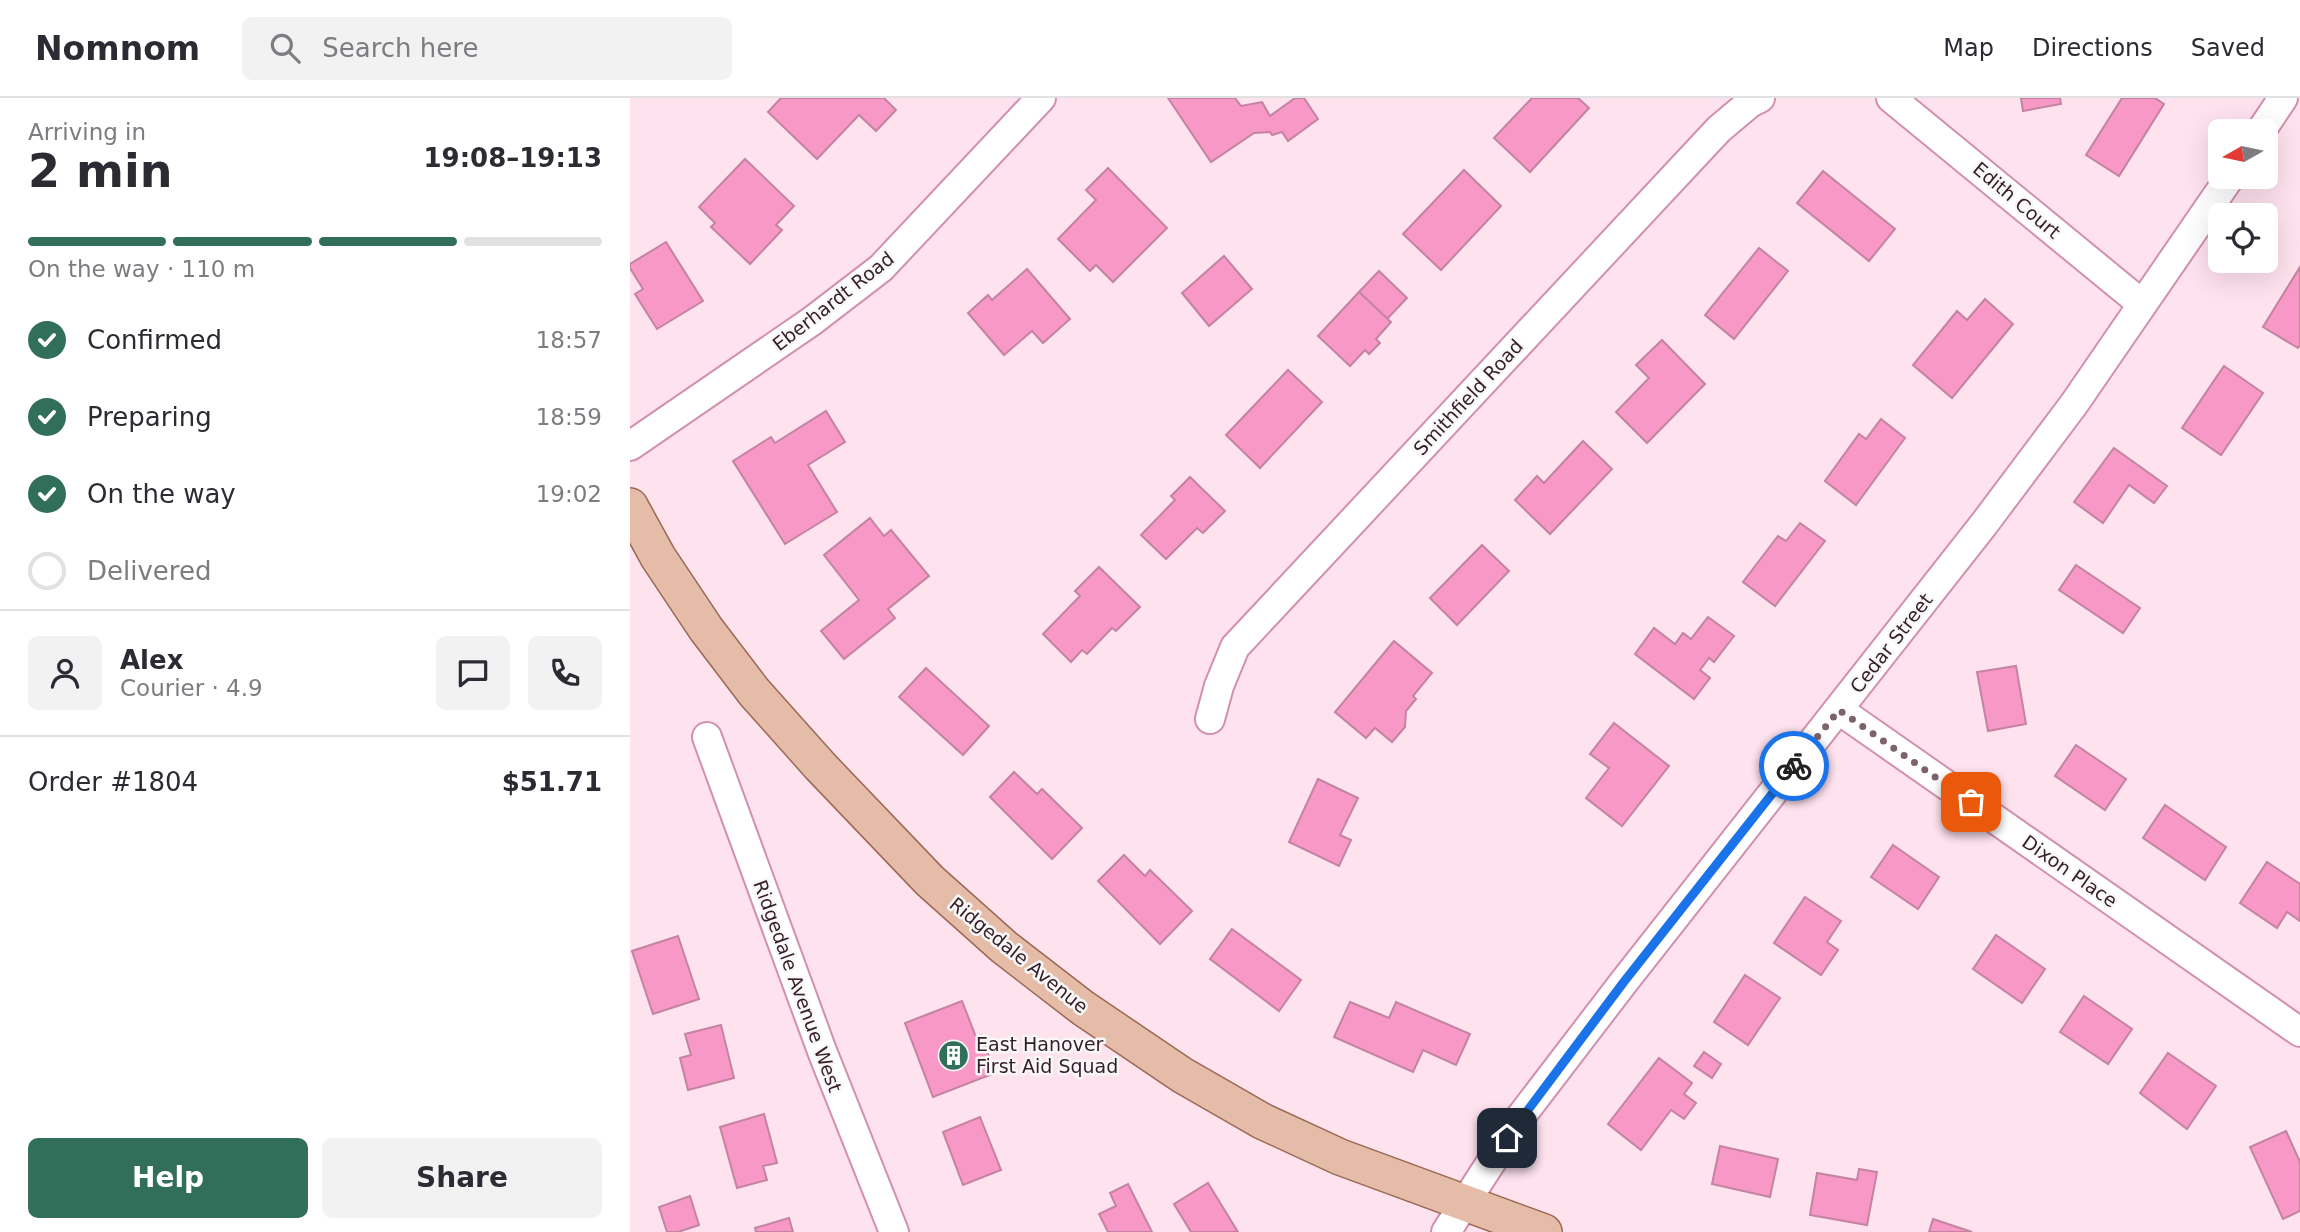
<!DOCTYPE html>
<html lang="en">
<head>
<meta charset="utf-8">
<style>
	:root { --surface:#fff; --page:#f2f2f3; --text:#2b2b33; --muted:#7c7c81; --line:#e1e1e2; --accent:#326f5b }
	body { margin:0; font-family:"DejaVu Sans",sans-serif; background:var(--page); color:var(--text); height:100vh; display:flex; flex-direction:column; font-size:26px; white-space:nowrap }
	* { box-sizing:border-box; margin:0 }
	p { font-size:23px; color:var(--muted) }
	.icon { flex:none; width:38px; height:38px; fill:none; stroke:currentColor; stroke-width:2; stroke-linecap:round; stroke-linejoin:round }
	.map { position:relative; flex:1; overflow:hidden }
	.sheet { display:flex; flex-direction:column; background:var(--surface); width:630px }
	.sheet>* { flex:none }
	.needle { width:46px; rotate:261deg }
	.buttons { position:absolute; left:1578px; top:21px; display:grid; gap:14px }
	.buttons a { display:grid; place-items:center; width:70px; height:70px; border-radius:10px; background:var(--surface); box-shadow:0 7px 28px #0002; font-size:35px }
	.pin { position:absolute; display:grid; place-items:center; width:60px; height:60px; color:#fff; margin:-30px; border-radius:14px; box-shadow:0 4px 10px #0006 }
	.courier { position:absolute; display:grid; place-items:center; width:70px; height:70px; margin:-35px; border:5px solid #1a73e8; border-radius:50%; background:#fff; color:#222; box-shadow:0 2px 9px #0007 }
	.overview em { font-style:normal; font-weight:700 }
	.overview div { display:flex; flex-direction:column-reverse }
	.overview { display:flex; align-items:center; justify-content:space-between; height:119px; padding:0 28px }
	h1 { font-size:46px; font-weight:700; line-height:52px }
	.bar { display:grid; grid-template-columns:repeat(4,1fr); gap:10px 7px; align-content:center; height:84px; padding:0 28px }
	.bar i { height:9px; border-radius:5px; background:var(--line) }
	.bar .current { background:var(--accent) }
	.bar p { grid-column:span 4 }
	.line { display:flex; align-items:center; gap:18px; padding:0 28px; border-top:2px solid var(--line) }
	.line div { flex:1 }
	.round { display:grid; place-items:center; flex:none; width:74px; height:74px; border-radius:10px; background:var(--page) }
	ol { padding:0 28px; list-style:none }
	li { display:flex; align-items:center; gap:21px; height:77px }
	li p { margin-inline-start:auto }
	li .icon { padding:7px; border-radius:50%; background:var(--accent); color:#fff; stroke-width:4 }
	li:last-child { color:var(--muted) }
	li i { width:38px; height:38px; border:4px solid var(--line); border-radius:50% }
	.action { display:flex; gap:14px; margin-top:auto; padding:14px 28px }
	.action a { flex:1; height:80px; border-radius:10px; background:var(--accent); color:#fff; font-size:28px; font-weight:700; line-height:80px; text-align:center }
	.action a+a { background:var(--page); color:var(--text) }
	header { display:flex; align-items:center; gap:42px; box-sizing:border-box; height:98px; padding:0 35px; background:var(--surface); border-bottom:2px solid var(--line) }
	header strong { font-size:33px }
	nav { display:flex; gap:38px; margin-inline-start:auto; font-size:24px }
	.search { width:490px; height:63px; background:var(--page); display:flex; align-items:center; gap:18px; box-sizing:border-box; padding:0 24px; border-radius:10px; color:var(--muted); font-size:26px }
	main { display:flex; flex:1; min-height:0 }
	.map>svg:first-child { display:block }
</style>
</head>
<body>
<header>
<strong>Nomnom</strong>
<div class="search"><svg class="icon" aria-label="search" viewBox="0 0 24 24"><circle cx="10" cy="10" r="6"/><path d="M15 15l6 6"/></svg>Search here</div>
<nav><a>Map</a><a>Directions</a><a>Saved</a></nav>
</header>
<main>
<section class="sheet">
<div class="overview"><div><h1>2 min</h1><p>Arriving in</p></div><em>19:08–19:13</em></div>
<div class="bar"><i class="current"></i><i class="current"></i><i class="current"></i><i></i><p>On the way · 110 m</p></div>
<ol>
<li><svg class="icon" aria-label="check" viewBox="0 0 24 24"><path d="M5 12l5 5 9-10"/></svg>Confirmed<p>18:57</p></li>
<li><svg class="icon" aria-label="check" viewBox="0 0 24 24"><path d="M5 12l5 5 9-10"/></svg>Preparing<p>18:59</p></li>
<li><svg class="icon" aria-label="check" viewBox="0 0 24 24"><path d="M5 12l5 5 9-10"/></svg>On the way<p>19:02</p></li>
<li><i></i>Delivered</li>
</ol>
<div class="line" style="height:126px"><a class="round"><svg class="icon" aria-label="person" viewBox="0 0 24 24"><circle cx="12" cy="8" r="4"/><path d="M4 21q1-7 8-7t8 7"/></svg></a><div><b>Alex</b><p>Courier · 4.9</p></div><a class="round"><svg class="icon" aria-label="chat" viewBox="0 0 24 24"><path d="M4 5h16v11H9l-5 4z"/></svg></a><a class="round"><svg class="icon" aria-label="phone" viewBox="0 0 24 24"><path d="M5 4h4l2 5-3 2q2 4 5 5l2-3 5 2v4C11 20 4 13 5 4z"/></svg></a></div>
<div class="line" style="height:91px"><div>Order #1804</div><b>$51.71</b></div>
<div class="action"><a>Help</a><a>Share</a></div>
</section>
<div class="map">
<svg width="1670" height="1134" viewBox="0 0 1670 1134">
	<rect width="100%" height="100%" fill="#fee2ee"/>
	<g fill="#f798c7" stroke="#c383a1" stroke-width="2">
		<polygon points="151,0 254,0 266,12 246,33 229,17 187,61 138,14"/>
		<polygon points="538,0 605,0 611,8 632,4 640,18 665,0 674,0 688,21 658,43 652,34 642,37 640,34 624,35 581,64"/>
		<polygon points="902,0 948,0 959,10 900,74 864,40"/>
		<polygon points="1391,0 1430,0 1431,6 1393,13"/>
		<polygon points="1492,0 1525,0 1534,6 1489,78 1456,57"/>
		<polygon points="115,61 164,108 146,127 152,132 120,166 81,129 85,125 69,109"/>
		<polygon points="478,70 537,130 483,184 466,167 460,173 428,141 466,102 456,92"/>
		<polygon points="834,72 871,108 811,172 773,136"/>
		<polygon points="1193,73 1265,131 1239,163 1167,105"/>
		<polygon points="36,144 73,203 27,231 5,196 13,191 0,170 0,166"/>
		<polygon points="1129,150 1158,173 1104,241 1075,217"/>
		<polygon points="594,158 622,191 579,228 552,195"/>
		<polygon points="1670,169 1670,247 1668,250 1633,229"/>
		<polygon points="397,171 440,221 413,245 402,233 374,257 338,215 358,197 362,202"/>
		<polygon points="749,173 777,200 757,221 729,194"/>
		<polygon points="729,194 761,224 746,241 750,245 739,256 735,252 720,268 688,238"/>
		<polygon points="1355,201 1383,226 1322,300 1283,267 1327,213 1337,222"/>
		<polygon points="1032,242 1075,286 1017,345 986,314 1019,280 1006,267"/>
		<polygon points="1594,268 1633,295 1591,357 1552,330"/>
		<polygon points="658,272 692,304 630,370 596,337"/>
		<polygon points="196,313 215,344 178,367 207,414 155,446 103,363 141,339 145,345"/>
		<polygon points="1251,321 1275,340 1226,407 1195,383 1229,336 1236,341"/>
		<polygon points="953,343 982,371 920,436 885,402 907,378 914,385"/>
		<polygon points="1484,350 1537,388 1524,405 1499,387 1473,425 1444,404"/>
		<polygon points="560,379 595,413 573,435 567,430 536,461 511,437 545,402 541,398"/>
		<polygon points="240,420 254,438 261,432 299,478 258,511 265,520 214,561 191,533 229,502 194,457"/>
		<polygon points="1170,425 1195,443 1145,508 1113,484 1148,438 1156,443"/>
		<polygon points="852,447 879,473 827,527 800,500"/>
		<polygon points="1446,467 1510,510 1493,535 1429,492"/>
		<polygon points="469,469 510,509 486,533 482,530 457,556 452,552 441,564 413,536 450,498 445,493"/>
		<polygon points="1078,519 1104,538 1084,564 1079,560 1070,572 1080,580 1064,601 1005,556 1024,530 1045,546 1053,535 1061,541"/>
		<polygon points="764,543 802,575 783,598 786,601 776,613 775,629 762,644 745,630 736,640 705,614"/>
		<polygon points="1386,568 1396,626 1358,633 1347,574"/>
		<polygon points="296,570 359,628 333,657 269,599"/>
		<polygon points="984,625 1039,668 992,728 956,700 979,670 960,656"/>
		<polygon points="1446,647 1496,681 1475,712 1425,678"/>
		<polygon points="384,674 407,696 412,691 452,730 422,761 360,699"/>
		<polygon points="688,681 728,700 710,737 721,742 709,768 659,744"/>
		<polygon points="1535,707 1596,749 1575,782 1513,740"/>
		<polygon points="1263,747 1309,779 1288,811 1241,779"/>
		<polygon points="494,757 515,778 520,772 562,813 530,846 468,783"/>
		<polygon points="1637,764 1670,786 1670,823 1657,814 1647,830 1610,805"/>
		<polygon points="1175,799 1211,823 1197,844 1208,852 1191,877 1144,845"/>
		<polygon points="602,831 671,882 649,913 580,861"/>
		<polygon points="1366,837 1415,871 1392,905 1343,871"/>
		<polygon points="48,838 69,901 23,916 2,853"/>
		<polygon points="1115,877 1150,900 1118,947 1084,924"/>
		<polygon points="1454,898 1502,931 1478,966 1430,934"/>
		<polygon points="332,903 346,939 351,937 365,975 303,999 275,925"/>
		<polygon points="720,904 759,920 766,904 840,936 826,967 793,952 783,974 704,939"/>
		<polygon points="91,927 104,980 58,992 50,960 61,957 55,936"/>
		<polygon points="1074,954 1091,966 1082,980 1064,968"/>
		<polygon points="1538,955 1586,988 1557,1031 1510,995"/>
		<polygon points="1029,960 1062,985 1054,996 1066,1005 1054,1021 1041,1012 1011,1052 978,1026"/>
		<polygon points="134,1016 147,1065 133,1068 137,1082 107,1090 90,1029"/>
		<polygon points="350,1019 371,1072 333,1087 313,1034"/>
		<polygon points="1656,1033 1670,1064 1670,1113 1653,1121 1620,1049"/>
		<polygon points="1090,1048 1148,1061 1140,1099 1082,1086"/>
		<polygon points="1229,1071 1247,1074 1237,1127 1180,1117 1187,1075 1227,1082"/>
		<polygon points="578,1085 608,1134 561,1134 544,1106"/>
		<polygon points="498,1086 522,1134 478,1134 469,1116 486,1108 480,1095"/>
		<polygon points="60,1098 69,1127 48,1134 37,1134 29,1109"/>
		<polygon points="159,1120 163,1134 126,1134 125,1130"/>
		<polygon points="1303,1121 1342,1134 1299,1134"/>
	</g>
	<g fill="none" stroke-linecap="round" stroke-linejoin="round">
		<defs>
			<g id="minor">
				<polyline points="1261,0 1512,206"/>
				<polyline points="1631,33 1653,0"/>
				<polyline points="0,348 182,223 251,170 411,0"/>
				<polyline points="1209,612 1670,934"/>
				<polyline points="580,621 589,588 605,549 1089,31 1120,5 1130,0"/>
				<polyline points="77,639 192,953 264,1134"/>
				<polyline points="816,1134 889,1021 993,885 1354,426 1444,306 1600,79"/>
			</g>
			<polyline id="major" points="0,408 28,459 76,531 124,594 190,668 300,783 374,849 453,910 552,977 632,1023 710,1059 914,1134"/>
		</defs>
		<use href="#minor" stroke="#d190af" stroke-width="32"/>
		<use href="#major" stroke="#9b6855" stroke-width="38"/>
		<use href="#minor" stroke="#fff" stroke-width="28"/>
		<use href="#major" stroke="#e4bca7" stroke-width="35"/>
	</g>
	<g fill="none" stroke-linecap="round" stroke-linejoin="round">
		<polyline stroke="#7c626f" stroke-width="7" stroke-dasharray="0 12.6" points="1164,668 1209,612 1341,704"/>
		<polyline stroke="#1a73e8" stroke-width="9" points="877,1040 993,885 1164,668"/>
	</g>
	<defs>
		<symbol id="building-disc" viewBox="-11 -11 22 22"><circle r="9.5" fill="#326f5b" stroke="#f8f8f8"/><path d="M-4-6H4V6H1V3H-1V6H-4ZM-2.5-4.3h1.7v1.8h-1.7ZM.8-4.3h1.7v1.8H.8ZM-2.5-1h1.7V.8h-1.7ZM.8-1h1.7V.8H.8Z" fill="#fff"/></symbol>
	</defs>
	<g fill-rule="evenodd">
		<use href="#building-disc" x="306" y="940" width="35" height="35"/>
	</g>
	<g text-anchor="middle" stroke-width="5" stroke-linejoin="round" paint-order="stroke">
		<g font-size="19" fill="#361d2a" stroke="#f8f8f8">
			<text transform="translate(1387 102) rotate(40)" y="7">Edith Court</text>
			<text transform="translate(203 203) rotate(-38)" y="7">Eberhardt Road</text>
			<text transform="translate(838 299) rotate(-47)" y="7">Smithfield Road</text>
			<text transform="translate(1261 545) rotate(-52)" y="7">Cedar Street</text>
			<text transform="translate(1440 773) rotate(35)" y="7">Dixon Place</text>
			<text transform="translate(389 857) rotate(39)" y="7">Ridgedale Avenue</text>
			<text transform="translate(168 888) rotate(70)" y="7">Ridgedale Avenue West</text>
		</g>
		<g font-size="19" fill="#361d2a" stroke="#f8f8f8" text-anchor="start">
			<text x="346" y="953">East Hanover<tspan x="346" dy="22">First Aid Squad</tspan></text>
		</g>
	</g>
</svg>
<div class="buttons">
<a><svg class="needle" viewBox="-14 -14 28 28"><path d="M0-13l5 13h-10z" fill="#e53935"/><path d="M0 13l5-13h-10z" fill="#7c7c81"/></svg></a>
<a><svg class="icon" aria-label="locate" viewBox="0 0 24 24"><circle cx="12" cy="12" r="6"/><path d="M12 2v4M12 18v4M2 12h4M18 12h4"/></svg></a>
</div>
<div class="pin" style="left:1341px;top:704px;background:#ea580c"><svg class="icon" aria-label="bag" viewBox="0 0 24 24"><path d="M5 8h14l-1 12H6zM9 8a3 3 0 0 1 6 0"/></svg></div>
<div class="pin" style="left:877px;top:1040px;background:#1f2937"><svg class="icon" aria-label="home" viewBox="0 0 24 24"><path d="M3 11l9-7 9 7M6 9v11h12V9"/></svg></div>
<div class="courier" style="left:1164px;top:668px"><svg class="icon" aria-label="bike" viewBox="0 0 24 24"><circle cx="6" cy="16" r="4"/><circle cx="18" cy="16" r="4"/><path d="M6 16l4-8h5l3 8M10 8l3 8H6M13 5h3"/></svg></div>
</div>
</main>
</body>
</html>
